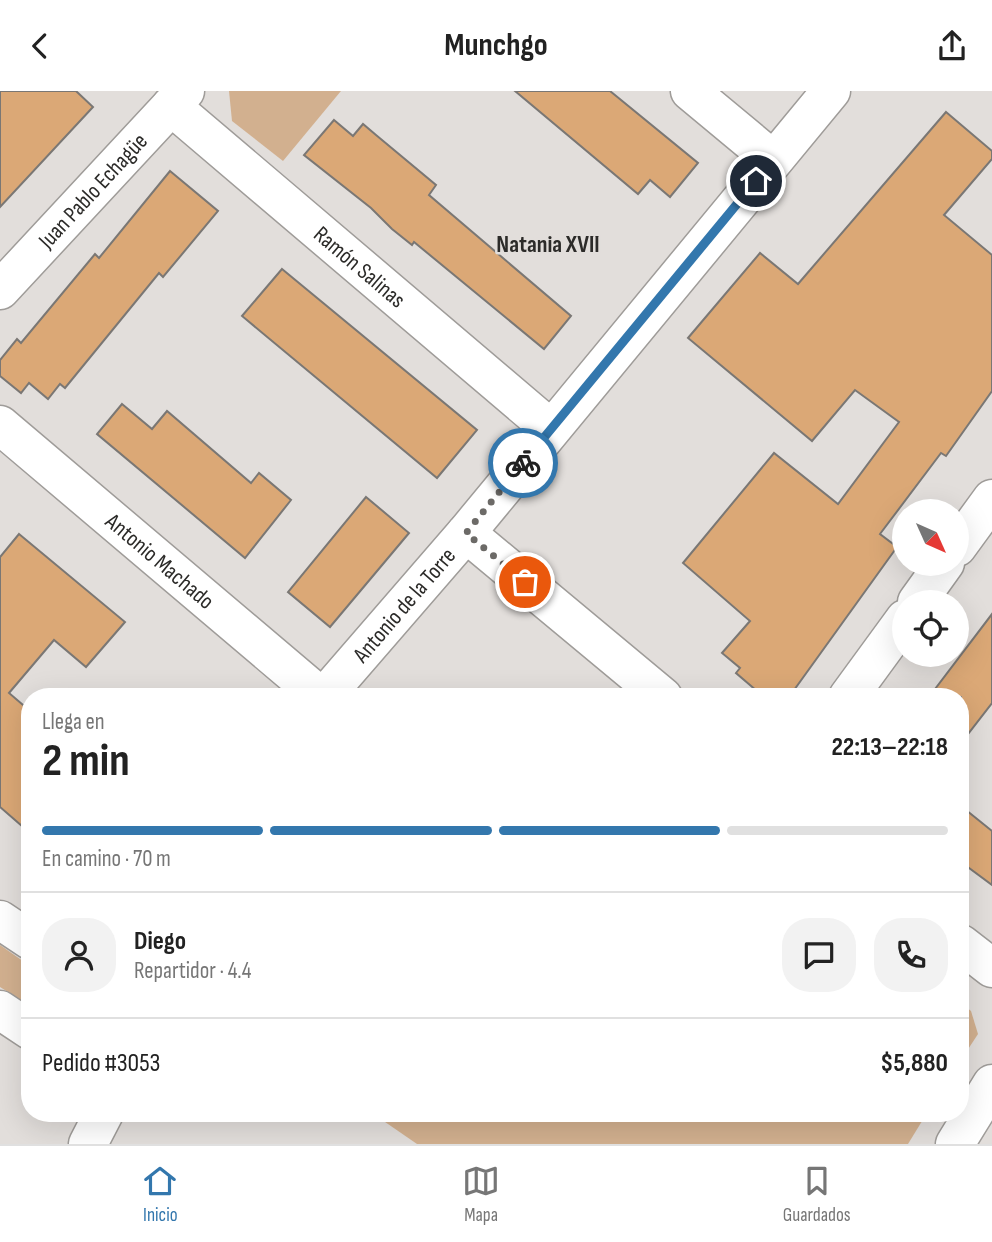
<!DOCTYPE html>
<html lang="es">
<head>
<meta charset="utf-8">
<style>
	:root { --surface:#fff; --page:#f2f2f2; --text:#222; --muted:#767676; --line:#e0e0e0; --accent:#3377ad }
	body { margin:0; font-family:"Sofia Sans Condensed",sans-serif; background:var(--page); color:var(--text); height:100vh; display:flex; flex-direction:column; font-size:26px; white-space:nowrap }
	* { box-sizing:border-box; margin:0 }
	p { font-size:23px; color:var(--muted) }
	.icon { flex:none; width:38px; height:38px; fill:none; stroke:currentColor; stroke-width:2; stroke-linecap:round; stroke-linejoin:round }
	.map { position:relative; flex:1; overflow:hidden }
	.side { position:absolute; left:21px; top:597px; width:948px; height:434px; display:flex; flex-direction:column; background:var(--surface); border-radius:28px; box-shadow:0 7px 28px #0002 }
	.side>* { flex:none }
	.needle { width:46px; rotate:135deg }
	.fabs { position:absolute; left:892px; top:408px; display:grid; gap:14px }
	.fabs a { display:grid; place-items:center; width:77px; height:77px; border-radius:50%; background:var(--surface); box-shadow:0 7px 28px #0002; font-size:35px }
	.pin { position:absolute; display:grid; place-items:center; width:60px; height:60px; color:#fff; margin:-30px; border:4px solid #fff; border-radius:50%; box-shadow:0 2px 7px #0007 }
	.courier { position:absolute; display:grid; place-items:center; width:70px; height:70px; margin:-35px; border:5px solid #3377ad; border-radius:50%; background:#fff; color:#222; box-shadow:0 2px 9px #0007 }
	.head em { font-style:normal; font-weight:700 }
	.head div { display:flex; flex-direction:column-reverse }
	.head { display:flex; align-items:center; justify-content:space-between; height:119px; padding:0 21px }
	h1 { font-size:46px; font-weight:700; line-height:52px }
	.bar { display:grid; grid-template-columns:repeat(4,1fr); gap:10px 7px; align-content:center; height:84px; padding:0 21px }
	.bar i { height:9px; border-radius:5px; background:var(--line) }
	.bar .on { background:var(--accent) }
	.bar p { grid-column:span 4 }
	.line { display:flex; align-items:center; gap:18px; padding:0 21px; border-top:2px solid var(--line) }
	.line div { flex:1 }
	.round { display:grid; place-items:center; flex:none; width:74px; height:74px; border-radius:28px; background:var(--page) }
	header { display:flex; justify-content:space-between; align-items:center; height:91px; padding:0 21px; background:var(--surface); font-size:32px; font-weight:700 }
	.dock { display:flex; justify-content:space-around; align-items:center; height:98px; border-top:2px solid var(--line); background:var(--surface); font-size:19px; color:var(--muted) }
	.dock a { display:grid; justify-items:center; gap:4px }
	.dock .on { color:var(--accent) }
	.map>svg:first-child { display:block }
</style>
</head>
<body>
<header><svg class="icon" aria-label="back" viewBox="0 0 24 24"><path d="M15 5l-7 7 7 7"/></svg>Munchgo<svg class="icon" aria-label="share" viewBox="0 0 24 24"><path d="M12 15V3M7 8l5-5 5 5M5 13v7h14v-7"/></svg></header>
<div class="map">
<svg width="992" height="1053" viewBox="0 0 992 1053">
	<rect width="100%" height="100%" fill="#e2dedb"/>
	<g fill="#d2b08f">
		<polygon points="229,0 341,0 283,70 232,30"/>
		<polygon points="0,854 30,875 30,915 0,896"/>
		<polygon points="961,912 971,920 978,943 961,969"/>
		<polygon points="372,1022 927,1022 908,1053 417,1053"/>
	</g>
	<g fill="#dba876" stroke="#7a7774" stroke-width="2">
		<polygon points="0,0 76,0 93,16 0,116"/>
		<polygon points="515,0 610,0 698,72 670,106 650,89 638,103"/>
		<polygon points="946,21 992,60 992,68 944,124 992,164 992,300 946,365 941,362 880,443 897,456 789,606 764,606 736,582 740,577 722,562 750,530 683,472 774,362 838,413 899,331 855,299 812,350 688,247 760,162 798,193"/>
		<polygon points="334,29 353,45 363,33 376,44 436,94 429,104 571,225 544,258 414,151 412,154 392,138 371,117 304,64"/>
		<polygon points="170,80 218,120 163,186 159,182 65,297 60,293 48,308 29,292 21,302 0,285 0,269 17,248 21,252 95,163 99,167"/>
		<polygon points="282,178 477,339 437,387 242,225"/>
		<polygon points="122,313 152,338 167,320 251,392 259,382 291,409 245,467 97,343"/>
		<polygon points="366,406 409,442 330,536 288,501"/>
		<polygon points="19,443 125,531 86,576 54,549 9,602 30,620 30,742 0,716 0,466"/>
		<polygon points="992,523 992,612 961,652 961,606 929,606"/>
		<polygon points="961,715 992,740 992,794 961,771"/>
	</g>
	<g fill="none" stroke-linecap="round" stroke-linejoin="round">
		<defs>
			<g id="street">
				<polyline points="690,0 773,69"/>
				<path id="s1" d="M171,15L551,338"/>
				<path id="s2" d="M0,199L185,0"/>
				<path id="s3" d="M0,334L321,606"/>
				<polyline points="466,442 663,606"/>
				<polyline points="957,456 992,408"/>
				<polyline points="917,511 945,472"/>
				<path id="s4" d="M324,606L466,442L831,0"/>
				<polyline points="848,606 905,528"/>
				<polyline points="0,829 30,849"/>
				<polyline points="961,853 992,877"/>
				<polyline points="0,919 30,939"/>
				<polyline points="88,1053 104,1022"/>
				<polyline points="955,1053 992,993"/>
			</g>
		</defs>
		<use href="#street" stroke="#9f9c99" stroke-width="41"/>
		<use href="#street" stroke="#fff" stroke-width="38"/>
	</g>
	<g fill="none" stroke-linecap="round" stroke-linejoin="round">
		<polyline stroke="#6c6a67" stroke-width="7" stroke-dasharray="0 12.6" points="523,372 466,442 525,491"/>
		<polyline stroke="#3377ad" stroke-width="9" points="523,372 756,90"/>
	</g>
	<g text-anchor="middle" stroke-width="5" stroke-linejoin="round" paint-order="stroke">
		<g font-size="23" fill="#2c2b29" stroke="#e2dedb">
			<text dy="8" stroke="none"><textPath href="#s2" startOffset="136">Juan Pablo Echagüe</textPath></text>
			<text dy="8" stroke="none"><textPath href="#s1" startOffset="248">Ramón Salinas</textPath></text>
			<text dy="8" stroke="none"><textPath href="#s3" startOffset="210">Antonio Machado</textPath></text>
			<text dy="8" stroke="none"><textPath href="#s4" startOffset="122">Antonio de la Torre</textPath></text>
		</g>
		<g font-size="24" font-weight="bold" fill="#2c2b29" stroke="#e2dedb">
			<text x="548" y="161">Natania XVII</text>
		</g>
	</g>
</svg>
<div class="fabs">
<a><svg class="needle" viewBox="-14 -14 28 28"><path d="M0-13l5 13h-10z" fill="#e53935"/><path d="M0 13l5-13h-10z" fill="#767676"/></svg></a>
<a><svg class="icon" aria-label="locate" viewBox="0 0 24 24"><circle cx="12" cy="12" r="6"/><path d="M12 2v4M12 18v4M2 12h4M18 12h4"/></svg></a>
</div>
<div class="pin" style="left:525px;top:491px;background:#ea580c"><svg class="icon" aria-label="bag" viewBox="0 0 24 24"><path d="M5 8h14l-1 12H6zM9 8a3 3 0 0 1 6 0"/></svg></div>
<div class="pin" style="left:756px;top:90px;background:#1f2937"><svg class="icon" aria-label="home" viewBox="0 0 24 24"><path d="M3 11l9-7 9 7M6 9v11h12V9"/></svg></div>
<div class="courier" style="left:523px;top:372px"><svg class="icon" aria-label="bike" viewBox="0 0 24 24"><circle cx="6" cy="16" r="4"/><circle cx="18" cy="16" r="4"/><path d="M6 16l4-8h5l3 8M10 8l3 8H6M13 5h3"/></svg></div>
<section class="side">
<div class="head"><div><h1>2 min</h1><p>Llega en</p></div><em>22:13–22:18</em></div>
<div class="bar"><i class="on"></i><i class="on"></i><i class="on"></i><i></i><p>En camino · 70 m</p></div>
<div class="line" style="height:126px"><a class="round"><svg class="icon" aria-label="person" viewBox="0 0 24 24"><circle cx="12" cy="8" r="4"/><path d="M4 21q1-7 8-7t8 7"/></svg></a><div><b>Diego</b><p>Repartidor · 4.4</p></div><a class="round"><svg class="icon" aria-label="chat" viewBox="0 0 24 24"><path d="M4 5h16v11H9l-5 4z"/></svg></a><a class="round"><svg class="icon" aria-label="phone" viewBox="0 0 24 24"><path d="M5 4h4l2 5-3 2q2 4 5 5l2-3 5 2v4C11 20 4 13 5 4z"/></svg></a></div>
<div class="line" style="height:91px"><div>Pedido #3053</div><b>$5,880</b></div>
</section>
</div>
<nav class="dock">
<a class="on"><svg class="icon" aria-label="home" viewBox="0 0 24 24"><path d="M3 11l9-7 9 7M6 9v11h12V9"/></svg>Inicio</a>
<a><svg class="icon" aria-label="map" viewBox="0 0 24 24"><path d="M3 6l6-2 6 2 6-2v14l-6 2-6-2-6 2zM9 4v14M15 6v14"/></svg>Mapa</a>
<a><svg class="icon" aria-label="saved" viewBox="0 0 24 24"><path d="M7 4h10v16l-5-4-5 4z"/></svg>Guardados</a>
</nav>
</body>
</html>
